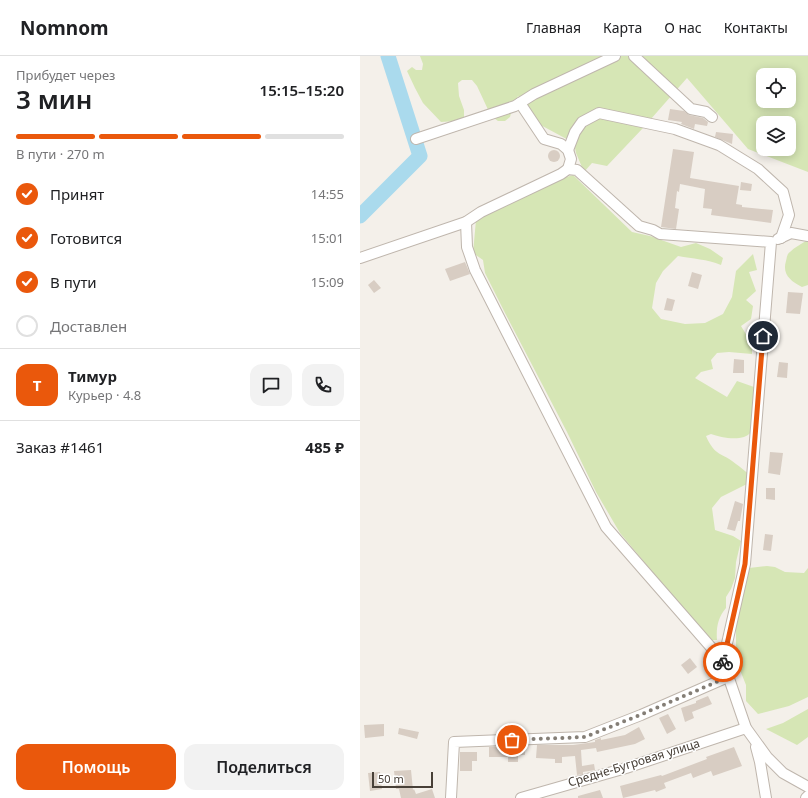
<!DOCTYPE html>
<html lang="ru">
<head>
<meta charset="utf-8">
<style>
	:root { --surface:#fff; --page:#f2f2f2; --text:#202124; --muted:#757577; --line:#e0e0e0; --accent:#ea580c }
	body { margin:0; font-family:"Noto Sans",sans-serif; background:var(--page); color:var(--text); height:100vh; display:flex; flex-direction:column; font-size:15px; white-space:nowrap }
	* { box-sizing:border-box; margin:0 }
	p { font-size:13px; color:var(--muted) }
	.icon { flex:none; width:22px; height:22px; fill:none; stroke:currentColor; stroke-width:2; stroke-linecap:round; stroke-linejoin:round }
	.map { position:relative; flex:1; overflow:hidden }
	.panel { display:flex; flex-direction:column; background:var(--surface); width:360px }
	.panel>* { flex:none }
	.buttons { position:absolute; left:396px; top:12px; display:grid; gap:8px }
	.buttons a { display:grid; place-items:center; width:40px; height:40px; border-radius:8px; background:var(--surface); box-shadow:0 2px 10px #0003; font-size:20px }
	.scale { position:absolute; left:12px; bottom:10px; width:61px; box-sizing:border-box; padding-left:4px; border:2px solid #484038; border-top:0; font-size:11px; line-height:14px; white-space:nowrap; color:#484038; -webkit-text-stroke:3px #fff; paint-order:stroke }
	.pin { position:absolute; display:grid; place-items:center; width:34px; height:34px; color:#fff; margin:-17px; border:2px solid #fff; border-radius:50%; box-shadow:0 1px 4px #0007 }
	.courier { position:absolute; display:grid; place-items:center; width:40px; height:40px; margin:-20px; border:3px solid #ea580c; border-radius:50%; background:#fff; color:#222; box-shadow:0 1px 5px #0007 }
	.headline em { font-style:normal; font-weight:600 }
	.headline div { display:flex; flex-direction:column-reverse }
	.headline { display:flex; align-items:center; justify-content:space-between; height:68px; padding:0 16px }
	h1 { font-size:26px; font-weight:600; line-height:30px }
	.bar { display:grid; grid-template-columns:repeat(4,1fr); gap:6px 4px; align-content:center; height:48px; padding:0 16px }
	.bar i { height:5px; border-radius:3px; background:var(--line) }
	.bar .active { background:var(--accent) }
	.bar p { grid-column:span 4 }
	.line { display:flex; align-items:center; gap:10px; padding:0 16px; border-top:1px solid var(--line) }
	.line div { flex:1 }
	.round { display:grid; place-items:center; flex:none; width:42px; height:42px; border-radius:12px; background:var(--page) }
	ol { padding:0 16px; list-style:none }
	li { display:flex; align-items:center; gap:12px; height:44px }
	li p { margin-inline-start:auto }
	li .icon { padding:4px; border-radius:50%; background:var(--accent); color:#fff; stroke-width:4 }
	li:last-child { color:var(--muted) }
	li i { width:22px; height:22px; border:2px solid var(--line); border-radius:50% }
	.action { display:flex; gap:8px; margin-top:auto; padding:8px 16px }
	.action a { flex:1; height:46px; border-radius:12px; background:var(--accent); color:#fff; font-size:16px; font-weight:600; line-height:46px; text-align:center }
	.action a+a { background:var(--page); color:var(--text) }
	header { display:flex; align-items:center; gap:24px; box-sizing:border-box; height:56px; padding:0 20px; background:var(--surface); border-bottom:1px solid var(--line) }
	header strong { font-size:19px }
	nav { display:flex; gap:22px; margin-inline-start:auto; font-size:14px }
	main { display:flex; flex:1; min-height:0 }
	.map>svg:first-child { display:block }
</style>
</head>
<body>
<header>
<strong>Nomnom</strong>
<nav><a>Главная</a><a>Карта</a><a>О нас</a><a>Контакты</a></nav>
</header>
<main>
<section class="panel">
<div class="headline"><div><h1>3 мин</h1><p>Прибудет через</p></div><em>15:15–15:20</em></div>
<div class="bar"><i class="active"></i><i class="active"></i><i class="active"></i><i></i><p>В пути · 270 m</p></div>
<ol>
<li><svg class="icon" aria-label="check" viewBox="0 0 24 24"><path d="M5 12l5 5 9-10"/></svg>Принят<p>14:55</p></li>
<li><svg class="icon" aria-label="check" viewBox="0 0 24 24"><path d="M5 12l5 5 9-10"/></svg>Готовится<p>15:01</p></li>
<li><svg class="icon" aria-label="check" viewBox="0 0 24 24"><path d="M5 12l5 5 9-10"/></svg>В пути<p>15:09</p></li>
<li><i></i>Доставлен</li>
</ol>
<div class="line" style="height:72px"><b class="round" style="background:var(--accent);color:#fff">Т</b><div><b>Тимур</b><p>Курьер · 4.8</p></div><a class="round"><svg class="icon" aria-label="chat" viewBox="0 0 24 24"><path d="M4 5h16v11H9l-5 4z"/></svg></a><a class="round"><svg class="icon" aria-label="phone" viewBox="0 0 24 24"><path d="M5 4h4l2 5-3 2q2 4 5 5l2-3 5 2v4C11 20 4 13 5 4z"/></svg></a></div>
<div class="line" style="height:52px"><div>Заказ #1461</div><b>485 ₽</b></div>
<div class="action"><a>Помощь</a><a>Поделиться</a></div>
</section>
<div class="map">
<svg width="448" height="742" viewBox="0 0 448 742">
	<rect width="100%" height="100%" fill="#f4f0ea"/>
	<g fill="#d6e6b5" fill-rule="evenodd">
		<path d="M60,0H448V116L388,93L327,22L283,72L247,110L232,107L224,116L216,97L214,87L175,66L158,40L153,50L150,61L145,65H138L131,60L117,30L112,24H102L98,27L99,40L104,54V63L97,65L81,66L63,47L55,32L47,15L52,11L56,14H62L63,8ZM403,19H429V45H403ZM403,67H429V93H403Z"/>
		<path d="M213,119L272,176L290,180L321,191L336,187L350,193L363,202L361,209C347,203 333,203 318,200L303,215L296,227L292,252L301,263L325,268L345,267L363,258L372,241L376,215L393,198L397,214L389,216L396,235L386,244L393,250L391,263L381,270L392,288V298L369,296L357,297L351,304L353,313L341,316L335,322L367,341L377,325L394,331L396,339L391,376C384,386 362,382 351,378L346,380C355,401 362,396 376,408C381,411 384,415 389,418V427L361,441L352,452L355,474L373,480L381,485L376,506L375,522L371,533L366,541V552C358,561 356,572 357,584H349L260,477L236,436L207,376L145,257L125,217L123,204L113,197L116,164C149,149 178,129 213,119Z"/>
		<path d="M448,184V229L442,231C430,225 422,218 426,205C427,201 427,198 430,196C435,191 441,188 448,184Z"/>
		<polygon points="407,510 415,511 425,516 444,517 448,512 448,641 429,650 398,658 386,645 386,629 376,604 376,572 382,536 389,512"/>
		<polygon points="448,653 448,681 437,689 406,673 423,667"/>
	</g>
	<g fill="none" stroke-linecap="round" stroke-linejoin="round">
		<polyline stroke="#aadaed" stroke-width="15" points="0,160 60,100 28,0"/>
	</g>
	<g fill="#d8cdc3">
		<polygon points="310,53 324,55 329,59 343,62 348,66 347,70 335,68 334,73 321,68 322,66 308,64"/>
		<polygon points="356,76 373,78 372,88 355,81"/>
		<polygon points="313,93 334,96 330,122 379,130 376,148 382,149 382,151 413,154 411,167 351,159 352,153 343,152 345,133 320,128 319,136 317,135 315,152 319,153 316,173 301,171"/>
		<circle cx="194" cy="100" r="6"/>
		<polygon points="381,126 392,128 391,135 380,134"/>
		<polygon points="105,206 110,218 90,225 85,213"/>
		<polygon points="332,216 342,219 338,233 328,230"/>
		<polygon points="14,224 21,232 14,237 8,229"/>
		<polygon points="428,236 443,237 440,258 426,257"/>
		<polygon points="307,242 315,244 312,255 304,254"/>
		<polygon points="374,303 384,304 384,317 373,317"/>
		<polygon points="419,306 428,307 427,322 417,321"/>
		<polygon points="410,396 423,397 420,419 408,417"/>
		<polygon points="406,432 415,432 415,444 406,443"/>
		<polygon points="375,445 383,448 380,465 378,465 375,475 367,473"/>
		<polygon points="405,478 413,479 411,495 403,494"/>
		<polygon points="330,602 337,611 328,618 321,609"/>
		<polygon points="348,640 352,648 332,656 334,662 325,666 321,652 336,647 336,645"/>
		<polygon points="308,658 316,673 307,678 299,662"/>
		<polygon points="24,668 24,680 5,682 4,669"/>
		<polygon points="279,671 285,683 275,688 237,696 236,692 221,694 222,710 234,708 235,714 223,716 223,718 217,719 215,700 202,701 202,707 195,707 195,703 176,702 177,689 213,689 235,686 235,684 241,682 241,684 265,679"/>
		<polygon points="39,672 59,676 57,683 38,678"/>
		<polygon points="165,690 165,699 158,699 158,706 148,706 148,701 129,701 129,691"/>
		<polygon points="374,691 382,710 353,720 351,715 333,722 331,717 304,727 306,732 296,736 295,734 263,742 260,730 301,719 302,720 347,703 346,701"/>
		<polygon points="100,696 117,696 117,705 112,705 112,715 100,715"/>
		<polygon points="51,714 53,734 54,733 56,738 72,733 75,742 41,742 39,733 36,733 34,715"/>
		<polygon points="20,716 22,733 10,735 8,717"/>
		<polygon points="240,734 243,742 218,742 218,740"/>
	</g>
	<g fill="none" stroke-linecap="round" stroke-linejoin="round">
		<defs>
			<g id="minor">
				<polyline points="274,0 331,53 346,56 352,61"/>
				<polyline points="160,47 184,83 201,88 208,94 211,103 208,113"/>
				<polyline points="56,83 155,50 174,38 255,0"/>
				<polyline points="208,94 215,76 222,66 239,57 315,73 359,89 398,113 423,136 429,159 421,182"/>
				<polyline points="106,166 107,191 115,214 246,471 363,605 386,672 407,701 423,717 448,731"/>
				<polyline points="418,183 431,177 448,180"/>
				<polyline points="0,202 106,166 121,156 201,118 208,113 217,114 279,170 293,174 300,178 411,186 385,508 363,605"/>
				<polyline points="396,691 400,706 406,742"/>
				<polyline points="91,742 94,686 225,681 281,659 368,621"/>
				<polyline points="161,742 266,712 386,672"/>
				<polyline points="446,742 448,740"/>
			</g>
		</defs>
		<use href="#minor" stroke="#bfb6ad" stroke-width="12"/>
		<use href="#minor" stroke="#fff" stroke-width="10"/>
	</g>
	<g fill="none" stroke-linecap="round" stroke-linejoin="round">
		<polyline stroke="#847e76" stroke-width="4" stroke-dasharray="0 7.2" points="152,684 225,681 280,659 368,621 363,606"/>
		<polyline stroke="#ea580c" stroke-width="5" points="363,606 385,508 403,280"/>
	</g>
	<g text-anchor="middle" stroke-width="3" stroke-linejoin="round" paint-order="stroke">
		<g font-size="12" fill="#484038" stroke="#fff">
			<text transform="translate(274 707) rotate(-17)" y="4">Средне-Бугровая улица</text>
		</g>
	</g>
</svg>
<div class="buttons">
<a><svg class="icon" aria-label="locate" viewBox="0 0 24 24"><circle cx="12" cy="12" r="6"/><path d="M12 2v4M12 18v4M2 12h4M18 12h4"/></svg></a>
<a><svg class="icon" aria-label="layers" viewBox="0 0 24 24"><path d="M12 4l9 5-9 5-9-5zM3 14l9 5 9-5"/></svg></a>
</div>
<div class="scale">50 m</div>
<div class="pin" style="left:152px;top:684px;background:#ea580c"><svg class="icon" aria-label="bag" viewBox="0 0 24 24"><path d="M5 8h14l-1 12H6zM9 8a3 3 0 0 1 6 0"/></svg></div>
<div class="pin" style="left:403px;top:280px;background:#1f2937"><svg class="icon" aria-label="home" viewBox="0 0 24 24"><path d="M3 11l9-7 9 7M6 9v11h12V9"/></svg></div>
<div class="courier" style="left:363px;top:606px"><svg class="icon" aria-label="bike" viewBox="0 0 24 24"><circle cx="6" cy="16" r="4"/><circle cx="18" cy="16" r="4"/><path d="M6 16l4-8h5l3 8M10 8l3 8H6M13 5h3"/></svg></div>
</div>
</main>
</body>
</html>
